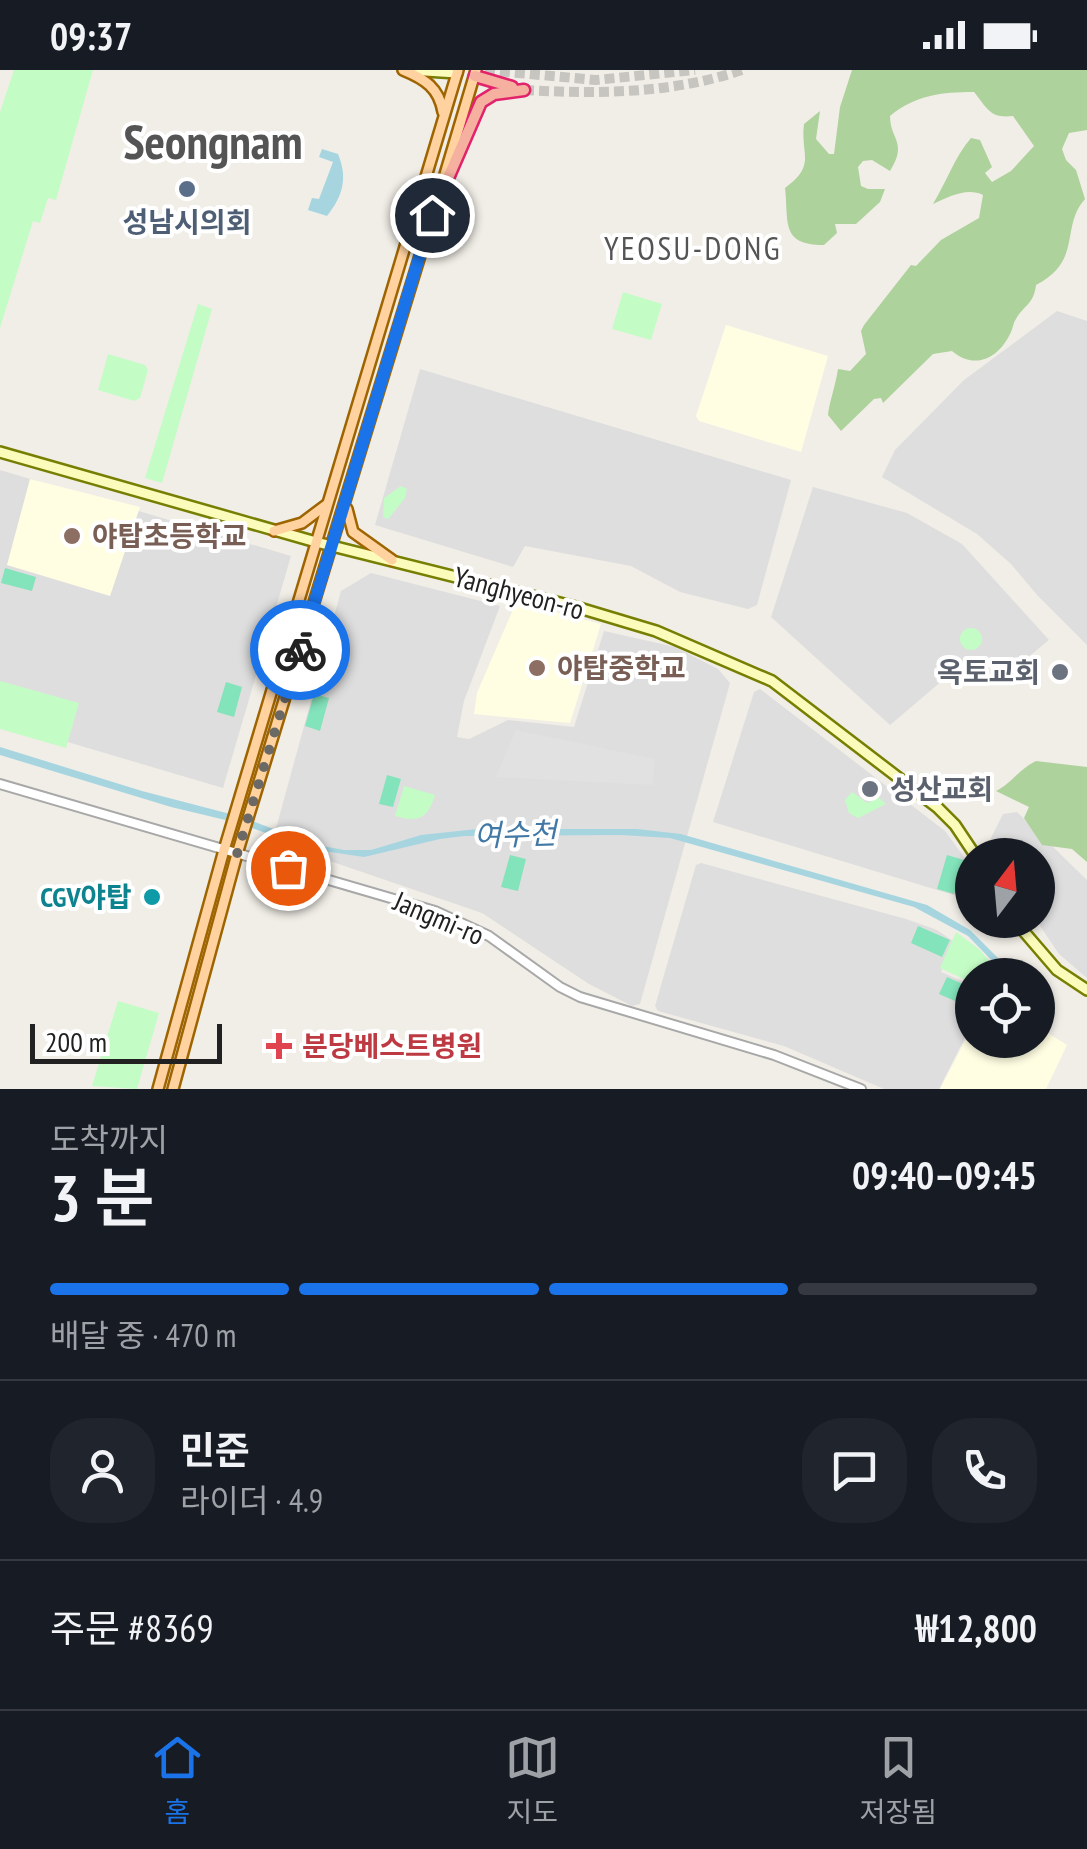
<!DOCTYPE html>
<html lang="ko">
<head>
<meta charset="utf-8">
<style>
	:root { --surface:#171b24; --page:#20242c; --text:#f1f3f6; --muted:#9ea1a6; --line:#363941; --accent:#1a73e8 }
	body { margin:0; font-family:"PT Sans Narrow","Noto Sans KR",sans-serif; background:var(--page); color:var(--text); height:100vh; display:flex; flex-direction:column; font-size:38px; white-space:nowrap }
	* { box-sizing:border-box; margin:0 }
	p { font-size:32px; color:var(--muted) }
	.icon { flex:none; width:55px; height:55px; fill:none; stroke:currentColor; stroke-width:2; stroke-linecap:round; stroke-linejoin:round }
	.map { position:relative; height:1019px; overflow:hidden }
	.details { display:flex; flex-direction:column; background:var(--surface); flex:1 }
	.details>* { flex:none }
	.needle { width:65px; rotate:16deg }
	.tools { position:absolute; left:955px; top:768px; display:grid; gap:20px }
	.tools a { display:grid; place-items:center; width:100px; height:100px; border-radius:50%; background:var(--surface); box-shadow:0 2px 8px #0004; font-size:50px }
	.scale { position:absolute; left:30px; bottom:25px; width:192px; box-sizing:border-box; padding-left:10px; border:5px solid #212121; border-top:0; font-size:28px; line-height:35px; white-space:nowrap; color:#212121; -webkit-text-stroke:8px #fff; paint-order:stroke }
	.pin { position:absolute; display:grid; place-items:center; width:85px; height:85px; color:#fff; margin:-42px; border:5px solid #fff; border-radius:50%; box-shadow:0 2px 10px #0007 }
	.courier { position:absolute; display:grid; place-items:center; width:100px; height:100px; margin:-50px; border:8px solid #1a73e8; border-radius:50%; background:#fff; color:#222; box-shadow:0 2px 12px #0007 }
	.headline em { font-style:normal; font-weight:600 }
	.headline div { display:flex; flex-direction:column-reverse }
	.headline { display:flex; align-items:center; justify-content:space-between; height:170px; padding:0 50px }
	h1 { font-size:65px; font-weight:600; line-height:75px }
	.bar { display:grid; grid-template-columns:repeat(4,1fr); gap:15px 10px; align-content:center; height:120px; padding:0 50px }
	.bar i { height:12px; border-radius:8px; background:var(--line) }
	.bar .current { background:var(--accent) }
	.bar p { grid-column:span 4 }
	.line { display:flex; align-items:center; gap:25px; padding:0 50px; border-top:2px solid var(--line) }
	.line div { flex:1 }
	.round { display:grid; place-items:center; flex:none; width:105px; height:105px; border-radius:40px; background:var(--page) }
	.status { display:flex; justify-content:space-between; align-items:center; height:70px; padding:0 50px; background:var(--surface); direction:ltr }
	.status svg { height:28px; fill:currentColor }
	.menu { display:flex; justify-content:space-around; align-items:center; height:140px; border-top:2px solid var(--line); background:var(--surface); font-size:28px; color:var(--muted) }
	.menu a { display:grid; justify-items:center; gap:5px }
	.menu .current { color:var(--accent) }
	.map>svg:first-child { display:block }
</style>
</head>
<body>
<div class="status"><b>09:37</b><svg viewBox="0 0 49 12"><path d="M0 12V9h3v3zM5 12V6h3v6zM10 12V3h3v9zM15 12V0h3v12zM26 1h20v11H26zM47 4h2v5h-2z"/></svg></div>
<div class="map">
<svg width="1087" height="1019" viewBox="0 0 1087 1019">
	<rect width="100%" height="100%" fill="#f1eee7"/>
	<g fill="#dfdede">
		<polygon points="1057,241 1087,251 1087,575 1038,526 1011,494 977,464 882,407 895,380 964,310"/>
		<polygon points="420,299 791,410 757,535 748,539 680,522 631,496 525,476 513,497 375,455"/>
		<polygon points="0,400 291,486 223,718 0,652"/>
		<polygon points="813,417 907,443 962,474 1049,570 1021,593 963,593 890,655 771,547"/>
		<polygon points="371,503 500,536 464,631 457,667 469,669 508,650 574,657 604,561 675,577 718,599 730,613 640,934 632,936 589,914 482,843 286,776 275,762 341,521"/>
		<polygon points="760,619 945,761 967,791 957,826 713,752 754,622"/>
		<polygon points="1017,742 1087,810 1087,908 1059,884 1036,850 1038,785 991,785 986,778 1003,744"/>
		<polygon points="701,793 906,849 937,860 953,871 941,902 972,915 972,954 939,1019 884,1019 784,976 658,941 655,936 696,795"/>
	</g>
	<g fill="#fffee3">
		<polygon points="726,255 828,286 801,382 699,351 696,346"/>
		<polygon points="30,409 140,437 110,526 7,495"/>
		<polygon points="522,533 601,554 570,653 474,644 477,623 515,535"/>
		<polygon points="972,957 972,970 1038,970 1038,957 1067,975 1046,1019 940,1019"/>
	</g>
	<g fill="#add29b">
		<path d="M852,0H1087V60L1069,63L1062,79L1066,90L1076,100L1085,129C1060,157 1083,191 1036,215C1034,234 1024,235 1016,249C1013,253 1013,259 1010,264C998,289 974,300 952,281L933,284L883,333L881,328L874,329L841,361L828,345C829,333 836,314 838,299L850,301L866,284L861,261L864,255L911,195L916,196L941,170L979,148L983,125C967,117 948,127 933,134C946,113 955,86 971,68L980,70L992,97L985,103L992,112L1011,101L1034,76L1013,46C990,49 987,38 974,22C942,22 915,25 890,46C890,70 908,72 890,101L872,90L863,91L858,97L861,116L868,119H885L880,132L856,154H835L837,163L824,175C780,175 789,152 785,118C817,95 800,84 804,54L820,41L816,69L829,84H834L840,37Z"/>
		<path d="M1036,691L1087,697V792L1072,779L1042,775L1024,748L1029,737L996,721C1012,713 1019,699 1036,691Z"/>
	</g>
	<g fill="#c4fcc6">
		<polygon points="14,0 93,0 56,130 48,128 40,153 33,151 0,258 0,42"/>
		<polygon points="623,222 662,234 651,270 612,259"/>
		<polygon points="198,234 212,239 162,413 145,408"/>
		<polygon points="108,284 145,295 148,300 140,328 134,331 98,320"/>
		<polygon points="401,416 407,419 405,428 388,449 383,447 384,428"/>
		<circle cx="971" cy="569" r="11"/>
		<polygon points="0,611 79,633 66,678 0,659"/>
		<path d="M404,716L435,725C428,748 419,753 395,746Z"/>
		<polygon points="852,722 867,733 878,727 886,734 858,748 849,743 845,730"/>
		<polygon points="956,862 979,879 1001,905 972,905 972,913 940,898"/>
		<polygon points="118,931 159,943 137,1019 92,1016"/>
	</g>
	<g fill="#83e3ba">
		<polygon points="5,498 36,507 32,521 1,513"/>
		<polygon points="226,612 242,617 234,647 217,642"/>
		<polygon points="314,624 329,628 320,661 305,656"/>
		<polygon points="387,705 401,709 393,737 379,734"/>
		<polygon points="510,785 526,789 518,821 501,817"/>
		<polygon points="947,785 964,790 954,824 937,819"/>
		<polygon points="918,856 950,870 942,887 911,873"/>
		<polygon points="947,907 972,918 971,938 939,924"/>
	</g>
	<polygon fill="#e1e1e1" points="516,660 655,689 653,715 496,707"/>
	<g fill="#a6d5e0">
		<path d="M322,79L338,84C348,108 343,126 327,146L308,140L312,128L319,129L333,92L319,87Z"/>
		<polygon points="0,677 142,721 238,746 317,775 344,780 371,780 421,765 477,759 637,759 681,764 927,835 970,860 1015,905 1006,905 968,866 914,837 670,768 621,765 464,766 440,769 364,787 310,779 238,753 171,737 0,685"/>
	</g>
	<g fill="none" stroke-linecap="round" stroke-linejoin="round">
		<g stroke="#c7c5bf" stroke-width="10" stroke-dasharray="10 5" stroke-linecap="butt">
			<polyline points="485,0 596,10 695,0"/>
			<path d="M524,20C598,24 671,24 742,0"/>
		</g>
		<defs>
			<polyline id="tertiary" points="0,714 435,841 489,866 560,917 580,927 774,985 861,1019"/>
			<g id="secondary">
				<polyline points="410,0 457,3"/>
				<polyline points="0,382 316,472 576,537 656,561 772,611 938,738 955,755 975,785"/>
				<polyline points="1014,850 1057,900 1087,920"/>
			</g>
			<g id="primary">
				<path d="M403,0C425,9 439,18 443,42"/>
				<polyline points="443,111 476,0"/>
				<polyline points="347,439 353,462 392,490"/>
				<polyline points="274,461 302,453 326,435"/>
				<polyline points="158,1019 224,780 458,0"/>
				<polyline points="173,1019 237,784 434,140"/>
			</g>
			<g id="trunk">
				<polyline points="475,6 512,17"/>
				<polyline points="432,145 481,32 494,24 524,20"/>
			</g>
		</defs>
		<use href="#tertiary" stroke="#a8a8a8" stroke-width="12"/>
		<use href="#secondary" stroke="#767f01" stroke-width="14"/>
		<use href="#primary" stroke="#9e6400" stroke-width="14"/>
		<use href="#trunk" stroke="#e2226b" stroke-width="15"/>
		<use href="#tertiary" stroke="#fff" stroke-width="8"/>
		<use href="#secondary" stroke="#fbfcbb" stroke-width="9"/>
		<use href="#primary" stroke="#ffd29f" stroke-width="9"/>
		<use href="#trunk" stroke="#f5b0a0" stroke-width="10"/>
	</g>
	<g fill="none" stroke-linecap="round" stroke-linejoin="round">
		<polyline stroke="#6a6966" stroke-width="10" stroke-dasharray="0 18" points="288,798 237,784 300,580"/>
		<polyline stroke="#1a73e8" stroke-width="12" points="300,580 432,145"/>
	</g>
	<circle fill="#5c6f8a" stroke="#fff" stroke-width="4" cx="187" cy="119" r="10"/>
	<g fill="#8d6e63" stroke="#fff" stroke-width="4">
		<circle cx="72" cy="466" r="10"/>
		<circle cx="537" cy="598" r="10"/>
	</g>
	<g fill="#6b7280" stroke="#fff" stroke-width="4">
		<circle cx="1060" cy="602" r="10"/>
		<circle cx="870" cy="719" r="10"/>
	</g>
	<circle fill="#0f9aa8" stroke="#fff" stroke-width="4" cx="152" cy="827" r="10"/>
	<path fill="#e0444e" stroke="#fff" stroke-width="4" d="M274 961h10v10h10v10h-10v10h-10v-10h-10v-10h10z"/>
	<g text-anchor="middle" stroke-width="8" stroke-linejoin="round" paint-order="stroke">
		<g font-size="28" font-weight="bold" fill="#4e5e75" stroke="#fff">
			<text x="187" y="162">성남시의회</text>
		</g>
		<g font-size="28" font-weight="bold" fill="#785e54" stroke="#fff" text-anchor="start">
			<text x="92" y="476">야탑초등학교</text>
			<text x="557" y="608">야탑중학교</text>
		</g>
		<g font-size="28" fill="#212121" stroke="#fff">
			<text transform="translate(519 523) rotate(15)" y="10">Yanghyeon-ro</text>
			<text transform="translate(439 848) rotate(23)" y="10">Jangmi-ro</text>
		</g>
		<g font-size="28" font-weight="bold" fill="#5b616d" stroke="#fff" text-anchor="end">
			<text x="1040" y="612">옥토교회</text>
			<text x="890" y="729" text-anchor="start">성산교회</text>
		</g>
		<g font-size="28" font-weight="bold" fill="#0d838f" stroke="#fff" text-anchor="end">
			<text x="132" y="837">CGV야탑</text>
		</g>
		<g font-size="28" font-weight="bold" fill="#be3a42" stroke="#fff" text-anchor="start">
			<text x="302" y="986">분당베스트병원</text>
		</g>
		<g font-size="30" font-style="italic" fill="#4278a5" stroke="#fff">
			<text transform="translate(515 765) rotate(-2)" y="10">여수천</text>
		</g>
		<g font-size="32" letter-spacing="2.5" fill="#545454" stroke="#fff">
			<text x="693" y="190">YEOSU-DONG</text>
		</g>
		<g font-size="48" font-weight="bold" fill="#545454" stroke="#fff">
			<text x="213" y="89">Seongnam</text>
		</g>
	</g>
</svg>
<div class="tools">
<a><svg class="needle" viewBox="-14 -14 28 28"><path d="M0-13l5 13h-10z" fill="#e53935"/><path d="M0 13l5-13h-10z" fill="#9ea1a6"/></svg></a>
<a><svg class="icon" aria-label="locate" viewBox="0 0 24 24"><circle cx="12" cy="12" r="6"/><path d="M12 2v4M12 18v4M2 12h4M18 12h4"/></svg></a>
</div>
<div class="scale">200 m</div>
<div class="pin" style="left:288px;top:798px;background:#ea580c"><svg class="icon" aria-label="bag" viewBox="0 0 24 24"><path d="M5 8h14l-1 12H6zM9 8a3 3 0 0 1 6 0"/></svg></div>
<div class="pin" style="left:432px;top:145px;background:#1f2937"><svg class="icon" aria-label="home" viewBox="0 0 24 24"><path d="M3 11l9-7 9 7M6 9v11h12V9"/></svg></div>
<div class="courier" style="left:300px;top:580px"><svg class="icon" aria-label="bike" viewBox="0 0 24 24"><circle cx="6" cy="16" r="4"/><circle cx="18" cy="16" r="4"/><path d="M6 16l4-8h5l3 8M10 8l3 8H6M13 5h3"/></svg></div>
</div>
<section class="details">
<div class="headline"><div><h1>3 분</h1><p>도착까지</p></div><em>09:40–09:45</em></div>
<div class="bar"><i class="current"></i><i class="current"></i><i class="current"></i><i></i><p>배달 중 · 470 m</p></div>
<div class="line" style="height:180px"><a class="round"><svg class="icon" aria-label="person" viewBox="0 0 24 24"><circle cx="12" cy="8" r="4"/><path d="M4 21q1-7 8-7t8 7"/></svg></a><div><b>민준</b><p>라이더 · 4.9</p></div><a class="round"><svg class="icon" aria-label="chat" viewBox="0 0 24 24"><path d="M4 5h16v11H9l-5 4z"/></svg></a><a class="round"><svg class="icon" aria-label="phone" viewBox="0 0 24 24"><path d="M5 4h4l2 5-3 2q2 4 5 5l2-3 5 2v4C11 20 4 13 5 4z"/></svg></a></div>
<div class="line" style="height:130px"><div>주문 #8369</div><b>₩12,800</b></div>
</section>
<nav class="menu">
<a class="current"><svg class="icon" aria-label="home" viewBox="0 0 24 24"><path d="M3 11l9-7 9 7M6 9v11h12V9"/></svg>홈</a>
<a><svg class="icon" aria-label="map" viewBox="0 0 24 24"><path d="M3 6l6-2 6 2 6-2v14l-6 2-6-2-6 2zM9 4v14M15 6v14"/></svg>지도</a>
<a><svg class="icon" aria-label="saved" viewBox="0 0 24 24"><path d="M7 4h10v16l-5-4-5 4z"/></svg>저장됨</a>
</nav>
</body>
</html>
